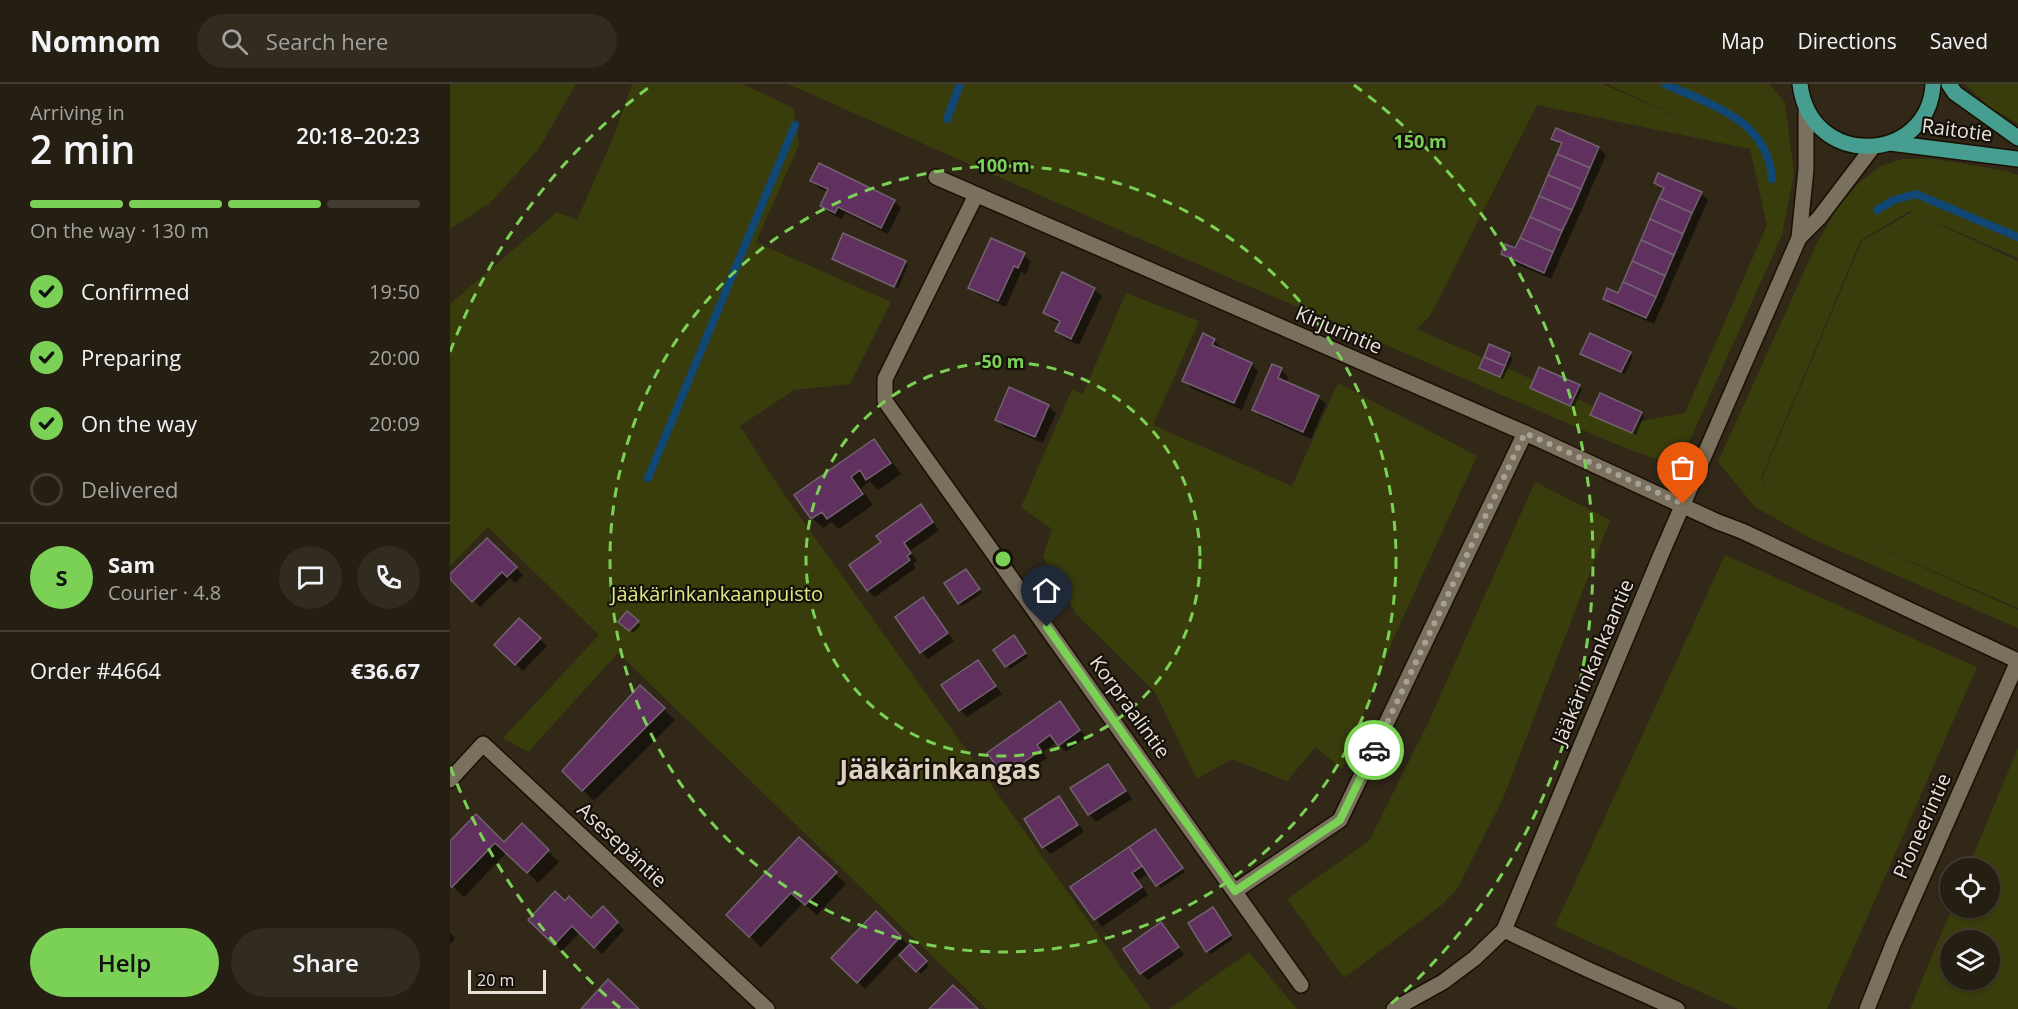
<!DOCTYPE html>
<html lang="en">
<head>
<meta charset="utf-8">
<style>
	:root { --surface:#251e12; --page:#312b20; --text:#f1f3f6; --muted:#a3a29f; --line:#423c32; --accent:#7bd156 }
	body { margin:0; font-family:"Open Sans",sans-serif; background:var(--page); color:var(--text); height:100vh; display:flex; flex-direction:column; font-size:22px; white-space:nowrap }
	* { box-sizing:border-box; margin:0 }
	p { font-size:20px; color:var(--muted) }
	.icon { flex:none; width:33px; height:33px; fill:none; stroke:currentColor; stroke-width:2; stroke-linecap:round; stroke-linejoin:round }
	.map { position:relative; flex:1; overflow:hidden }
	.panel { display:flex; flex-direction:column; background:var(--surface); width:450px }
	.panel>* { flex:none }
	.buttons { position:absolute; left:1490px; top:774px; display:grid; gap:12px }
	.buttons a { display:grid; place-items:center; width:60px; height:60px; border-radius:50%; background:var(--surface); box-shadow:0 2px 4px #0004,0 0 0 2px var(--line); font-size:30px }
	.scale { position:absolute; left:18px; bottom:15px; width:78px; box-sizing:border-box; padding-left:6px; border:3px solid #e7e1d8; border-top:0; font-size:16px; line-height:21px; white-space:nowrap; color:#e7e1d8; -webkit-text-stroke:4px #15110a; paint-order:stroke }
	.pin { position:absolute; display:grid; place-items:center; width:51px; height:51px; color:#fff; margin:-62px -26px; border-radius:50% 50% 50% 0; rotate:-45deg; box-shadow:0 0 6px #0007 }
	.pin .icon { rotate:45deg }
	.courier { position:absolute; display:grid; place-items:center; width:60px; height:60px; margin:-30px; border:4px solid #7bd156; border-radius:50%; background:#fff; color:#222; box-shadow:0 2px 8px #0007 }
	.headline em { font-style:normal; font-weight:600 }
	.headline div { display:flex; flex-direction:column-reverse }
	.headline { display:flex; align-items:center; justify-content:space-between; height:102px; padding:0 30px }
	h1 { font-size:39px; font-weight:600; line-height:45px }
	.bar { display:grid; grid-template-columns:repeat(4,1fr); gap:9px 6px; align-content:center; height:72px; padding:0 30px }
	.bar i { height:8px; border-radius:4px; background:var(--line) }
	.bar .current { background:var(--accent) }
	.bar p { grid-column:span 4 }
	.line { display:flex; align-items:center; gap:15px; padding:0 30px; border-top:2px solid var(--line) }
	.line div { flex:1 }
	.round { display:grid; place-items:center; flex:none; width:63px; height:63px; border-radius:32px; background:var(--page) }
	ol { padding:0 30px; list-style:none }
	li { display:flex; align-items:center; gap:18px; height:66px }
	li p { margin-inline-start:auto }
	li .icon { padding:6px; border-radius:50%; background:var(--accent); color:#111; stroke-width:4 }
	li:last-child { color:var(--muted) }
	li i { width:33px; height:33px; border:3px solid var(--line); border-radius:50% }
	.primary-button { display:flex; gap:12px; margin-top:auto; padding:12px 30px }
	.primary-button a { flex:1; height:69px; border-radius:36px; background:var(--accent); color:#111; font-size:24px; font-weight:600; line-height:69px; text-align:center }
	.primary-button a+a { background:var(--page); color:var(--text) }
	header { display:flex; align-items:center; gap:36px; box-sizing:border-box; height:84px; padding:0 30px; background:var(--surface); border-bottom:2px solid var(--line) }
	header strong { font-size:28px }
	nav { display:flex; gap:33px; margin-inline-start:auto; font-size:21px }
	.search { width:420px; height:54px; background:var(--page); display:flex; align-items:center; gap:15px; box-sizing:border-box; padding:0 21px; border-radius:33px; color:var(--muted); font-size:22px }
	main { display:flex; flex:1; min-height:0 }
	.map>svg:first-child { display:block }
</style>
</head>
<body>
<header>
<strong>Nomnom</strong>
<div class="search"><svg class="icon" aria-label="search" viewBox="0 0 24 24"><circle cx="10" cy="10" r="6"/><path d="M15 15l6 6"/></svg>Search here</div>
<nav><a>Map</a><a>Directions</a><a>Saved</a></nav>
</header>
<main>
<section class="panel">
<div class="headline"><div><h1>2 min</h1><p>Arriving in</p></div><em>20:18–20:23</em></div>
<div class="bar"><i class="current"></i><i class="current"></i><i class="current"></i><i></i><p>On the way · 130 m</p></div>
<ol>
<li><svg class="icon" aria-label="check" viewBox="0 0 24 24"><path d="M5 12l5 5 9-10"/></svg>Confirmed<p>19:50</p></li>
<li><svg class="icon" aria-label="check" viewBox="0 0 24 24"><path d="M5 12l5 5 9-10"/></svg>Preparing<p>20:00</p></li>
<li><svg class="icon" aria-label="check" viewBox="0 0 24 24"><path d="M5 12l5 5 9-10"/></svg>On the way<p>20:09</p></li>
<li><i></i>Delivered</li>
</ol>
<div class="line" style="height:108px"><b class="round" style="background:var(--accent);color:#111">S</b><div><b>Sam</b><p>Courier · 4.8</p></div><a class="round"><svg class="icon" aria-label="chat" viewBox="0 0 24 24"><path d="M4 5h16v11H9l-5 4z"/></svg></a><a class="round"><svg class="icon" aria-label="phone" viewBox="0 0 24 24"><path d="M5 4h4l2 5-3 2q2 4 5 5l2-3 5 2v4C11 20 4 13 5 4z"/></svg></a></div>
<div class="line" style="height:78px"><div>Order #4664</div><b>€36.67</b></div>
<div class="primary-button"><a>Help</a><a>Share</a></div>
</section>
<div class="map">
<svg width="1568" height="925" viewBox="0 0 1568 925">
	<rect width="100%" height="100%" fill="#312818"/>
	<g fill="#393d0c" fill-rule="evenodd">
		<polygon points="0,0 126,0 88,66 40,119 0,145"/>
		<polygon points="182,0 293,0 343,24 349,61 306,158 441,218 400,300 344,306 290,342 333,409 701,925 537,925 168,569 78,668 53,654 149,551 38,443 0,482 0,220 107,128 127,136 165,49"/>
		<path d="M338,0H1153L1248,42L1157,0H1319L1335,18L1344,90L1332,151L1235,367L1208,376L1163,359L653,139ZM1087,21L1300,65L1317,141L1235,329L1182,339L967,245L980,232Z"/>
		<polygon points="1515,0 1568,0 1568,40 1540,23"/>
		<path d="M1453,75H1484L1557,87L1568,91V174L1469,131L1568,177V524L1400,451L1568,526V544L1360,454L1305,423L1268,378L1366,161L1389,121L1409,99L1430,82ZM1460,127L1462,128L1412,157L1312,394L1318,412L1311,394L1411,156Z"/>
		<polygon points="676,209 749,237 703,341 842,402 888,299 1027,372 945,551 892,685 866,663 837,697 782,675 747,695 705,608 627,531 593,473 602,445 571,423 622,305 633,310"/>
		<polygon points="1085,398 1160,436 1052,717 1007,805 993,820 894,894 837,815 919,757 979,637"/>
		<polygon points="1275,471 1527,583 1377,925 1288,925 1105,842"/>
		<path d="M1568,664V925H1460L1502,824H1539V784H1518ZM1500,856H1539V896H1500Z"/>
		<polygon points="799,868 847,925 719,925"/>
	</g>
	<g fill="#0007">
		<polygon points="1107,46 1149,64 1156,71 1101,195 1060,177 1053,170 1066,166 1112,62 1103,54"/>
		<polygon points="362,97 444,117 451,124 438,150 395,129 392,135 378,128 371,121 378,108 369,104"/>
		<polygon points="1206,99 1251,109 1258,116 1204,240 1162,222 1155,214 1169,211 1215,107"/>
		<polygon points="542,156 574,171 581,178 576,190 571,188 556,223 527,210 520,203"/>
		<polygon points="383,174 455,178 458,181 448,205"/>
		<polygon points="644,205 652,212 629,261 614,254 607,247 610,240 602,236 595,229"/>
		<polygon points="764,256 771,263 770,266 801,280 808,287 792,326 741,304 734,296"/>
		<polygon points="1040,262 1063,274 1053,295 1031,284"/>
		<polygon points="1180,269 1183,272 1175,290 1132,270"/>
		<polygon points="831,286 838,293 836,299 868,313 876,320 861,355 811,332 803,325"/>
		<polygon points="1129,302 1132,305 1124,324 1082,303"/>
		<polygon points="598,322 606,329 593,359 554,343 546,335"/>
		<polygon points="1191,329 1194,332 1186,351 1142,330"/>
		<polygon points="424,357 435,367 451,390 428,406 420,397 411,404 423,421 389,445 382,438 373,444 362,434"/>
		<polygon points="470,422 489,446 460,467 467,477 463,480 466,484 425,513 418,506 433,458"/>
		<polygon points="37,456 73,491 65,499 60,494 30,523 0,492"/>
		<polygon points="519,490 532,509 512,522 509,519"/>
		<polygon points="473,515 480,522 504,557 478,575 471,568"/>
		<polygon points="177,529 191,541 183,549 170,537"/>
		<polygon points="69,536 97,562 73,587 46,561"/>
		<polygon points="567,556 578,573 560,585 545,566"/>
		<polygon points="528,578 552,610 517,633 510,626"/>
		<polygon points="191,603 225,636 144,717 114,687"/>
		<polygon points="609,619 636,653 616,668 607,658 593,668 597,674 562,699 539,669"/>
		<polygon points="658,682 665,689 682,715 646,738 639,730 623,705"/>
		<polygon points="609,714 616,721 634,748 601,770 594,763 576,736"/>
		<polygon points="26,733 54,760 72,742 109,778 88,799 57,768 14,813 0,800 0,759"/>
		<polygon points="705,747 735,788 711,804 699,789 688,796 698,811 652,843 622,803"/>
		<polygon points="385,790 396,800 367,831 353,819 311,863 278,831"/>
		<polygon points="115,819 141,836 153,824 174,846 152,870 130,848 112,867 80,836"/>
		<polygon points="766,828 783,855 761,870 757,867"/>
		<polygon points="426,829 479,881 471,890 449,869 415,905 383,874"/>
		<polygon points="711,840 734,871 698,896 691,889"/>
		<polygon points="0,849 5,854 0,860"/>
	</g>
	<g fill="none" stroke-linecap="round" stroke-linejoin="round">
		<g stroke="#114774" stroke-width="8">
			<path d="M1215,0C1261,21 1318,36 1322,95"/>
			<polyline points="497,35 510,0"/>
			<polyline points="1427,126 1444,116 1466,110 1568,153"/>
			<polyline points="198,394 345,41"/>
		</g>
	</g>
	<g fill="#60315e" stroke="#726270" stroke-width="1.5">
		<polygon points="1106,44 1149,63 1140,84 1107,70 1112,59 1101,55"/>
		<polygon points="1107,70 1140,84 1131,105 1098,91"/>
		<polygon points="369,79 445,116 431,144 388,123 385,129 370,122 378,105 360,97"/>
		<polygon points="1208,89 1252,108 1242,129 1209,114 1214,104 1204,99"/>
		<polygon points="1098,91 1131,105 1122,126 1089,112"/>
		<polygon points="1089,112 1122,126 1112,147 1080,133"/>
		<polygon points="1209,114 1242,129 1233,150 1200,135"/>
		<polygon points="1080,133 1112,147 1103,168 1070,154"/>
		<polygon points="1200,135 1233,150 1224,171 1191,156"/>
		<polygon points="393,149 456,177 444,203 382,175"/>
		<polygon points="541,154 575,169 568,184 564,182 548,217 518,204"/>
		<polygon points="1070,154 1103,168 1094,189 1051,170 1055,160 1065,164"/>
		<polygon points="1191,156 1224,171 1215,192 1182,177"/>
		<polygon points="1182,177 1215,192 1206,213 1173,198"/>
		<polygon points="612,188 645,204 621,255 605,247 610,237 593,229"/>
		<polygon points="1173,198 1206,213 1196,234 1153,215 1157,204 1168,209"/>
		<polygon points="753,249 765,255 762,261 802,279 784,319 732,297"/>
		<polygon points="1140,249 1181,268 1171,288 1130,270"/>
		<polygon points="1039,260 1060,269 1055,282 1034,273"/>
		<polygon points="1034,273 1055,282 1050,293 1029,284"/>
		<polygon points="822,280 832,284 828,294 869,312 853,348 802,326"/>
		<polygon points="1089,283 1130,301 1120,322 1080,304"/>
		<polygon points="559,303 599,321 585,353 545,336"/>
		<polygon points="1150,309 1192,328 1182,349 1140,331"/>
		<polygon points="424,355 441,379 416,396 410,386 401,393 413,410 377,435 372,428 361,435 344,411"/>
		<polygon points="471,420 483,438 454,459 461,469 457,472 460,476 417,507 399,481 431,458 426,452"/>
		<polygon points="37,454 67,483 57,493 52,488 22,518 0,495 0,490"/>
		<polygon points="516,485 530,505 508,520 494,499"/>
		<polygon points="473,513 498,549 470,569 445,533"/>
		<polygon points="177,527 189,537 179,547 168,538"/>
		<polygon points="69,534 91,554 65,581 44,561"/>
		<polygon points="564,551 576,569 555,583 543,566"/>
		<polygon points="528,576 546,602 509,627 491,601"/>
		<polygon points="190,601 215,624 132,707 112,687"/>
		<polygon points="610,617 630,646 608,662 600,651 587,661 591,666 554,692 537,669"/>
		<polygon points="658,680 676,707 638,731 620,704"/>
		<polygon points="609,712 628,741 592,764 574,735"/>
		<polygon points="26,730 54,758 72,739 99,766 77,789 45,759 2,803 0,802 0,757"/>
		<polygon points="705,745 733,784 706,802 679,763"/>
		<polygon points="349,753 387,788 355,821 341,809 299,853 276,831"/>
		<polygon points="679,763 692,782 682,789 692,803 644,836 620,803"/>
		<polygon points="105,807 115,817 119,812 141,834 153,822 168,838 144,864 122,842 104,861 78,836"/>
		<polygon points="763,823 781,851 756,868 738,839"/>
		<polygon points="426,827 451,852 407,899 381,874"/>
		<polygon points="711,838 729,863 690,890 673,865"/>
		<polygon points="460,860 477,877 466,888 449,871"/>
		<polygon points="158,895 189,925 131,925"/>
		<polygon points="503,901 528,925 479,925"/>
	</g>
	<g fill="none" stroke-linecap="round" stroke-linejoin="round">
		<defs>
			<g id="minor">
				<polyline points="486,93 1075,349 1268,438 1292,447 1568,577"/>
				<polyline points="526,111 435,295 435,317 851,901"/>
				<polyline points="1349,154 1369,134 1423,63"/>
				<polyline points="0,696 33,660 317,925"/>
				<polyline points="785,807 890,736 1075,349"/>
				<polyline points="944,925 993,898 1025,874 1054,846"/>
				<polyline points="1227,925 1139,886 1054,846 1210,473 1349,154 1356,85 1356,27"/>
				<polyline points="1417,925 1443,860 1568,577"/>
			</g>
			<g id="major">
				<path d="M1350,0C1360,86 1479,80 1483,0"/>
				<polyline points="1499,0 1505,9 1568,54"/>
				<polyline points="1440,59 1568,75"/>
			</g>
		</defs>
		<use href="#minor" stroke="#191003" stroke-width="18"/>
		<use href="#major" stroke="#191003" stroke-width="18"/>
		<use href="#minor" stroke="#7a705e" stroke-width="15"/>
		<use href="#major" stroke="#459e8f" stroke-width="15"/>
	</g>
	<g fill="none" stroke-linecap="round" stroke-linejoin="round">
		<polyline stroke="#a7a095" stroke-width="6" stroke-dasharray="0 10.8" points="924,666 1075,349 1233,420"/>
		<polyline stroke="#7bd156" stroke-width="8" points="597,543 785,807 890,736 924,666"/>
	</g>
	<g fill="none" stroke="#7bd156" stroke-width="3" stroke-dasharray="10 8">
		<circle cx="553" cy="475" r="197"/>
		<circle cx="553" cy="475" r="393"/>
		<path d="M170 924A590 590 0 0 1 0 682M0 268A590 590 0 0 1 202 1M904 1A590 590 0 0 1 936 924"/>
	</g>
	<g text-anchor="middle" stroke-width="4.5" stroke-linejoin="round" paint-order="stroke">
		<g font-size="20" fill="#e7e1d8" stroke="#15110a">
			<text transform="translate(1507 46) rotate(7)" y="7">Raitotie</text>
			<text transform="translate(889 246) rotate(23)" y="7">Kirjurintie</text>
			<text transform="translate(1143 578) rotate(-67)" y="7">Jääkärinkankaantie</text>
			<text transform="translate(680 623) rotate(54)" y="7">Korpraalintie</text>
			<text transform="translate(1472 742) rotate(-66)" y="7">Pioneerintie</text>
			<text transform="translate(172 761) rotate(43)" y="7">Asesepäntie</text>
		</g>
		<g font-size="20" fill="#dfe985" stroke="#15110a">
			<text x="267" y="517">Jääkärinkankaanpuisto</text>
		</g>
		<g font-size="26" font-weight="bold" fill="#ded2bf" stroke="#15110a">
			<text x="490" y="695">Jääkärinkangas</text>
		</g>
	</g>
	<circle cx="553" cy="475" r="9" fill="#7bd156" stroke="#15110a" stroke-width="3"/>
	<g font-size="18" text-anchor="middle" font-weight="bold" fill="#7bd156" stroke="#15110a" stroke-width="4.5" stroke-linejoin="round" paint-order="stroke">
		<text x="970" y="64">150 m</text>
		<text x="553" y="88">100 m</text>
		<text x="553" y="284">50 m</text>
	</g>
</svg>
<div class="buttons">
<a><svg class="icon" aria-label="locate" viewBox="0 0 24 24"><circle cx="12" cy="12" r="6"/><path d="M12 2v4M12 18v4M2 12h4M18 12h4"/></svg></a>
<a><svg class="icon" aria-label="layers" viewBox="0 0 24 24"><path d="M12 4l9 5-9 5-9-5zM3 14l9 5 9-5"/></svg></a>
</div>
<div class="scale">20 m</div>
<div class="pin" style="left:1233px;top:420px;background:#ea580c"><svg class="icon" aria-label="bag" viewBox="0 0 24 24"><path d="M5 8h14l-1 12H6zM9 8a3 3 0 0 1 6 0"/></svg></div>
<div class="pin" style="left:597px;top:543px;background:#1f2937"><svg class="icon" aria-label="home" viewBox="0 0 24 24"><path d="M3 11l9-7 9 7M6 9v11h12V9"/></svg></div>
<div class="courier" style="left:924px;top:666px"><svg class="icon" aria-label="car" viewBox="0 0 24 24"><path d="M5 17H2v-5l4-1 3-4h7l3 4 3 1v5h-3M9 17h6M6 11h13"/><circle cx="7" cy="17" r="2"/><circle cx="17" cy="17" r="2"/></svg></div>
</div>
</main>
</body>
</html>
